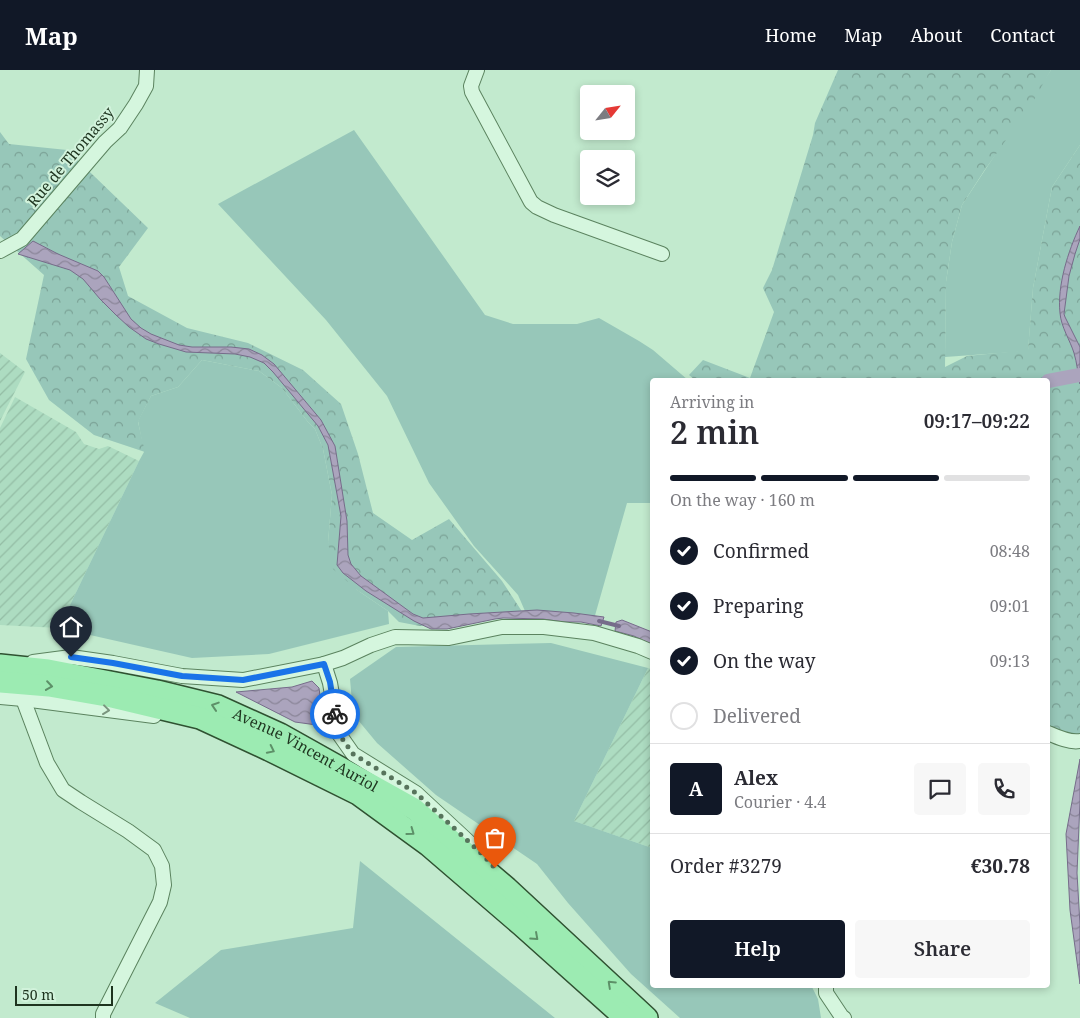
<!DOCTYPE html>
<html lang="en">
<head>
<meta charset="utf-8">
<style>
	:root { --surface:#fff; --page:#f7f7f7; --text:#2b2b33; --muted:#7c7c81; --line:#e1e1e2; --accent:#111827 }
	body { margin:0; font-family:"Noto Serif",serif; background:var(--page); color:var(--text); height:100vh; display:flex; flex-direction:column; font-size:19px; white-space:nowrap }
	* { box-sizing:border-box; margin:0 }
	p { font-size:16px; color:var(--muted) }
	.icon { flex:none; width:28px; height:28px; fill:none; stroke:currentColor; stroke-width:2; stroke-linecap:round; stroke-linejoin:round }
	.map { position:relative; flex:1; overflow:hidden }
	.sheet { position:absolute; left:650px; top:308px; width:400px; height:610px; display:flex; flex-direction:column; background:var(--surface); border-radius:5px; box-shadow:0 2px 8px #0003 }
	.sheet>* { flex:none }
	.needle { width:32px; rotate:60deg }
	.tools { position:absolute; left:580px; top:15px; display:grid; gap:10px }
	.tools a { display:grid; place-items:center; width:55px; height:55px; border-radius:5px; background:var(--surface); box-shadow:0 2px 8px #0003; font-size:25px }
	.scale { position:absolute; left:15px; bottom:12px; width:98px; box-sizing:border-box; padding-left:5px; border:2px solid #1e341f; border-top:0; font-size:14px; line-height:18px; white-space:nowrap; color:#1e341f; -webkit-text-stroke:4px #d1f2db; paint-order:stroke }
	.pin { position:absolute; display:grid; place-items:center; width:42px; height:42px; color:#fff; margin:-51px -21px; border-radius:50% 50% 50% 0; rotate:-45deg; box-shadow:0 0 5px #0007 }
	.pin .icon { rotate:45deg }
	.courier { position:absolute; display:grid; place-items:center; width:50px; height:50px; margin:-25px; border:4px solid #1a73e8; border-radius:50%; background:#fff; color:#222; box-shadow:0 1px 6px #0007 }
	.overview em { font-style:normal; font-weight:600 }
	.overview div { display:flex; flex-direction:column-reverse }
	.overview { display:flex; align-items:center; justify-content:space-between; height:85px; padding:0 20px }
	h1 { font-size:32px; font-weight:600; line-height:38px }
	.bar { display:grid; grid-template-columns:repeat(4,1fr); gap:8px 5px; align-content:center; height:60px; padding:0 20px }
	.bar i { height:6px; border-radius:4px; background:var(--line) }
	.bar .active { background:var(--accent) }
	.bar p { grid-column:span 4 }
	.line { display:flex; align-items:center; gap:12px; padding:0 20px; border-top:1px solid var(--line) }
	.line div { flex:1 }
	.round { display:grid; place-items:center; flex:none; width:52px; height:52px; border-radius:5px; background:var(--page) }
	ol { padding:0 20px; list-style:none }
	li { display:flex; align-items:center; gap:15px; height:55px }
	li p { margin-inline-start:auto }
	li .icon { padding:5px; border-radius:50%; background:var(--accent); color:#fff; stroke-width:4 }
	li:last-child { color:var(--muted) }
	li i { width:28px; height:28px; border:2px solid var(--line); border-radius:50% }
	.primary-button { display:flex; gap:10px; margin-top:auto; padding:10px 20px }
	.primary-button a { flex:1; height:58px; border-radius:5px; background:var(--accent); color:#fff; font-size:20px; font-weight:600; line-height:58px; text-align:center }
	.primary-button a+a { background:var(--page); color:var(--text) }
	header { display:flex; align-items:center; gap:30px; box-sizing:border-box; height:70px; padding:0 25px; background:var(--accent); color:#fff }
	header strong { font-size:24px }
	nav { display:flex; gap:28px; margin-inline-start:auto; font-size:18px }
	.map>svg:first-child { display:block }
</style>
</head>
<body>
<header>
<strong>Map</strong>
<nav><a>Home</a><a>Map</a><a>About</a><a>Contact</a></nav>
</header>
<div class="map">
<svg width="1080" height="948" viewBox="0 0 1080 948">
	<defs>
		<pattern id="farmland-furrows" width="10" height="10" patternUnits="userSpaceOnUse" patternTransform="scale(1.25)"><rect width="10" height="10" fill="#addcc1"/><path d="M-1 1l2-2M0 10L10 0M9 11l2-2" fill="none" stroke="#94bda5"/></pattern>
		<pattern id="forest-crowns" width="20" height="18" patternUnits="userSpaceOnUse" patternTransform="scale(1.25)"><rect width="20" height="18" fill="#97c7b9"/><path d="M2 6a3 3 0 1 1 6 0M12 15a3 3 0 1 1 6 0" fill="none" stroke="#7ba296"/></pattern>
		<pattern id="water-waves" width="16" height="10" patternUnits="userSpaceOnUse" patternTransform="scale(1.25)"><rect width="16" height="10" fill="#aba4bd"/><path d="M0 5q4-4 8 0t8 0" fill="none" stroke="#8b8699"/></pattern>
	</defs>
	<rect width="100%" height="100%" fill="#c2eace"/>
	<g fill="url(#farmland-furrows)">
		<polygon points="0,283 25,302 0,351"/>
		<polygon points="15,327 76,362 84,374 99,379 108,376 139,391 59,558 0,555 0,358"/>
		<polygon points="648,598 652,599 652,778 574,751"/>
	</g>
	<g fill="#97c7b9">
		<polygon points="1051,0 1080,0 1080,75 1052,117 1033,218 1028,281 945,287 946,212 952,172 962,135"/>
		<polygon points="354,60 485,245 513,254 577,254 599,248 639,271 653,280 688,310 652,310 652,433 627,433 594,549 552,550 528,548 518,525 474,476 429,413 387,326 326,250 218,134"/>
		<polygon points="202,290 259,301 282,318 308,352 315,359 323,379 332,425 328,472 357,520 388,541 389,554 269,584 192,588 59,558 139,391 144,382 138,351 151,326 178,317"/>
		<polygon points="551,573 648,598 574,751 652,778 652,915 811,915 818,929 821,948 680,948 631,904 568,833 537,794 436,725 377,673 353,644 350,609 396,577"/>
		<polygon points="360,791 555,948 190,948 155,933 221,880 353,858"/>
	</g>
	<g fill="url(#forest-crowns)">
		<polygon points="838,0 1051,0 1031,35 984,101 962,135 952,172 946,212 945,297 967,286 1028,280 1033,218 1052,117 1080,75 1080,666 1077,667 1048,659 1048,310 695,310 689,305 703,290 750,308 774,242 763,218 772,200 813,65 815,53"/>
		<polygon points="0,62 9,74 67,80 148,158 119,197 128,226 187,258 248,273 303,300 341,334 358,384 373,443 412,470 449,449 502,511 525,546 420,556 399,552 388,541 357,520 333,499 328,472 332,425 323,379 315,359 308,352 282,318 259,301 202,290 178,317 151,326 138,352 145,382 94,365 49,330 26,289 44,205 0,166"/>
	</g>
	<g fill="url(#water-waves)" stroke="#766c8a">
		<path d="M1080,156V169L1075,184L1069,206L1064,244L1065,247L1080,277V314C1078,304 1077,293 1074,283C1070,270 1061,257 1060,243C1057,216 1068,181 1080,156Z"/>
		<polygon points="33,171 58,184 98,201 104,207 131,249 141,258 151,264 179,275 192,277 231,277 249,279 262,285 274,294 321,350 335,376 347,451 348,485 351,494 361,506 413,544 423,548 469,544 537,540 574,543 604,547 601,556 581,552 564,552 543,549 503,548 495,549 447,559 431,559 414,551 366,521 343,503 337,495 341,446 328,375 318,356 273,302 264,293 250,287 235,284 186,282 159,274 146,269 129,257 116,245 100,229 83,209 70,200 18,184"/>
		<polygon points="622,550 652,562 652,575 634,566 615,561 616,552"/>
		<polygon points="312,611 319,618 324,656 295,652 236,622 292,617"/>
		<polygon points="1080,689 1080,731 1077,803 1080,855 1080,914 1070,840 1066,764"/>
	</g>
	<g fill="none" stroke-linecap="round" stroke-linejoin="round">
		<polyline stroke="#766c8a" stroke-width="4" points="599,551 619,556"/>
		<polyline stroke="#aba4bd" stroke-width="14" points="1048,311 1080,305"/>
		<defs>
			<g id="minor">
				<polyline points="477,0 471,16 472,22 531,132 537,137 554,145 662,184"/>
				<polyline points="0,181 22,169 105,72 120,58 136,34 146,16 147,0"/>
				<polyline points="33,592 71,587 113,593 182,606 243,610 324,594 343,588 371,575 395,567 449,568 502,557 544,557 594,563 638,576 652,582"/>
				<polyline points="324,594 330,613 339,664 353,684 416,723 472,775"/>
				<polyline points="0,627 23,629 154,646"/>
				<polyline points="23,629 47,693 63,720 81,732 128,761 154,780 162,796 164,815 160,832 103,944 103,948"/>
				<path d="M1048,663C1057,667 1070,673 1080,671"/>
				<polyline points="826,915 826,923 842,947 844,948"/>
			</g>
			<g id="primary">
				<path id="s1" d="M0,595L48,600L157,621L218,636L280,664L414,739L507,818L647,948"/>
				<polyline points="0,612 49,616 112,627 200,648 269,680 358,724 428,775 521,855 625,948"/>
			</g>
		</defs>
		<use href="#minor" stroke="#5b835f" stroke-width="16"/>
		<use href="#primary" stroke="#2f5131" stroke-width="24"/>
		<use href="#minor" stroke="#d5f6de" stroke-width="14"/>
		<use href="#primary" stroke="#9cebb2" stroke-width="21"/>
	</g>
	<defs><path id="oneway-chevron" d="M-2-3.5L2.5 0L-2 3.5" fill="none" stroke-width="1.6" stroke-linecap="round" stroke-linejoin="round" transform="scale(1.25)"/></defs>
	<g stroke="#5d9068">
		<use href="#oneway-chevron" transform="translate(49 616) rotate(8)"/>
		<use href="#oneway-chevron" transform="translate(215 636) rotate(-162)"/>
		<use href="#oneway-chevron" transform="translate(271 680) rotate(26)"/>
		<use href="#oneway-chevron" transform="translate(411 762) rotate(36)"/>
		<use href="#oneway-chevron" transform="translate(535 867) rotate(42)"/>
		<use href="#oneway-chevron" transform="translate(611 914) rotate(-137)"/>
	</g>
	<use stroke="#7a957e" href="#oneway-chevron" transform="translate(106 640) rotate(7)"/>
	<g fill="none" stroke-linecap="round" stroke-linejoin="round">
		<polyline stroke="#57745c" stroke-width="5" stroke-dasharray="0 9" points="335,644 339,664 353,684 416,723 482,784 495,798"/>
		<polyline stroke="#1a73e8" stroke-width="6" points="71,587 113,593 182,606 243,610 324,594 330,612 335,644"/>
	</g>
	<g text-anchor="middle" stroke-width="4" stroke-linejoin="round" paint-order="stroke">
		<g font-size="15" fill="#1e341f" stroke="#d1f2db">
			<text transform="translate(71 87) rotate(-50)" y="5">Rue de Thomassy</text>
			<text dy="5" stroke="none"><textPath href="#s1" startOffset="320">Avenue Vincent Auriol</textPath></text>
		</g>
	</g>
</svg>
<div class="tools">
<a><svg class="needle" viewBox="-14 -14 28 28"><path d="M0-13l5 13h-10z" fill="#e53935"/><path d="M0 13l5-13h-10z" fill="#7c7c81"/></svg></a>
<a><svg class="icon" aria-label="layers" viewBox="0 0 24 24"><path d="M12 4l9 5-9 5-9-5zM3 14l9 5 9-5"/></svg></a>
</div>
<div class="scale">50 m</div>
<div class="pin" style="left:495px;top:798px;background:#ea580c"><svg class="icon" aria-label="bag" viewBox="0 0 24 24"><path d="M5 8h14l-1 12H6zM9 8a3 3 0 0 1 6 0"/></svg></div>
<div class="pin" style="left:71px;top:587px;background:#1f2937"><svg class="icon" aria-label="home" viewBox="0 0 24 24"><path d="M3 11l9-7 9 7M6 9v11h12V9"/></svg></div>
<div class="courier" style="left:335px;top:644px"><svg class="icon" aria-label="bike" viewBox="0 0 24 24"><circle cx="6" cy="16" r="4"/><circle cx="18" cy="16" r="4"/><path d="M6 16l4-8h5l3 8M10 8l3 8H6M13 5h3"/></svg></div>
<section class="sheet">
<div class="overview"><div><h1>2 min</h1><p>Arriving in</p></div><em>09:17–09:22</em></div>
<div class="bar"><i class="active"></i><i class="active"></i><i class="active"></i><i></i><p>On the way · 160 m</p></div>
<ol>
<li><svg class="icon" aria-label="check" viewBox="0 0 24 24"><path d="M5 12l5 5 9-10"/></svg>Confirmed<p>08:48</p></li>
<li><svg class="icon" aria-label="check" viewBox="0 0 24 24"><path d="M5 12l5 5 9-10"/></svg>Preparing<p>09:01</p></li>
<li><svg class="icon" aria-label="check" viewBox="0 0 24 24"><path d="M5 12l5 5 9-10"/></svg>On the way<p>09:13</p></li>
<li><i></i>Delivered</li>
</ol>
<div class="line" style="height:90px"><b class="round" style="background:var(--accent);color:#fff">A</b><div><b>Alex</b><p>Courier · 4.4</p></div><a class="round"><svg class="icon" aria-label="chat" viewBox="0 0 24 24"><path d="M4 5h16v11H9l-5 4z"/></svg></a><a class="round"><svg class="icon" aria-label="phone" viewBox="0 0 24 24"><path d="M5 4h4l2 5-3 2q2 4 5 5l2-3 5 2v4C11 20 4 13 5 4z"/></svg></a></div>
<div class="line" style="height:65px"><div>Order #3279</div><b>€30.78</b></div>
<div class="primary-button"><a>Help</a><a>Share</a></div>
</section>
</div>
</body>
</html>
